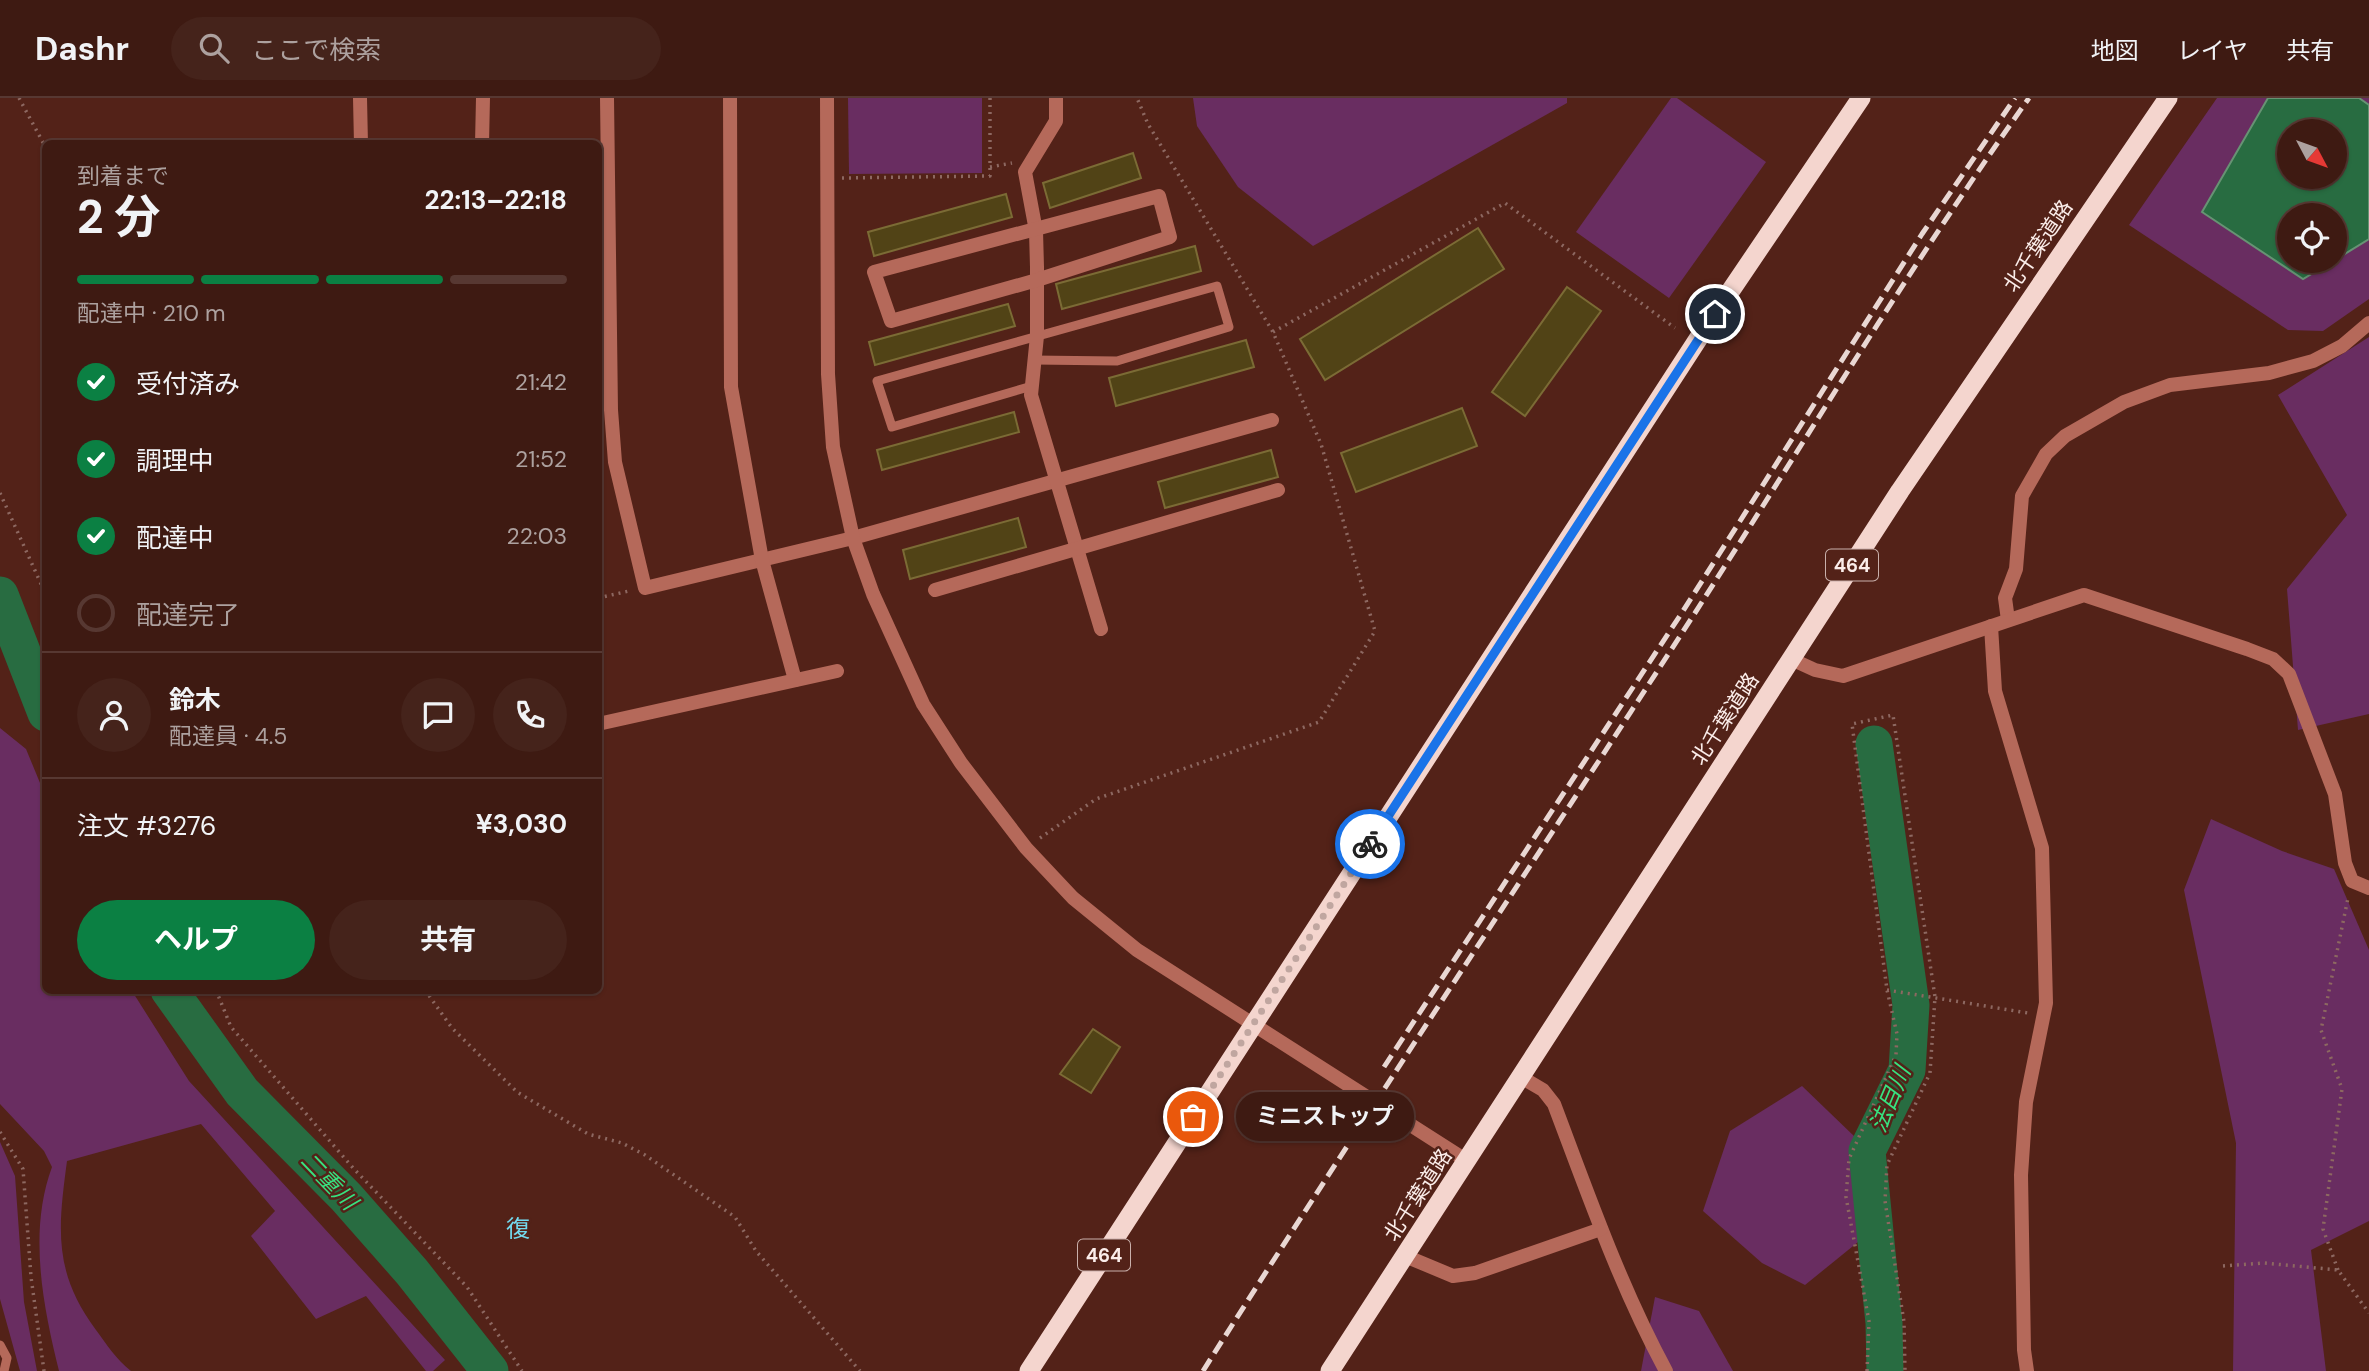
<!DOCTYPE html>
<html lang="ja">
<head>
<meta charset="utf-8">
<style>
	:root { --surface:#3e1a12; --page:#45231b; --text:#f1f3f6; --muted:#ada19f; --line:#573832; --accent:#0b8043 }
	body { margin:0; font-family:"DM Sans","Noto Sans JP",sans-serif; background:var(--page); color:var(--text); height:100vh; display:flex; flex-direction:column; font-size:26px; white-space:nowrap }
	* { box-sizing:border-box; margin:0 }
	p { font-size:23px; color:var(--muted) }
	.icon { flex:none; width:38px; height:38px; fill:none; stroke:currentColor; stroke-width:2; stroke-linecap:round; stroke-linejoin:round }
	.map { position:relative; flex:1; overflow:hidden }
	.side { position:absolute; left:42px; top:42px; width:560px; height:854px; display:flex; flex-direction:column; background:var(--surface); border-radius:10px; box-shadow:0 2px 5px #0004,0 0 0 2px var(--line) }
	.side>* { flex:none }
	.needle { width:46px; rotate:131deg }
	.fabs { position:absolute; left:2277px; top:21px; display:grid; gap:14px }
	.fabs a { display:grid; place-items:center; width:70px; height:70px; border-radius:50%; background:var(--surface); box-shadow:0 2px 5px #0004,0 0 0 2px var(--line); font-size:35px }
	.pin { position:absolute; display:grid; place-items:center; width:60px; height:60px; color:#fff; margin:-30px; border:4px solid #fff; border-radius:50%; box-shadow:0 2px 7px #0007 }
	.courier { position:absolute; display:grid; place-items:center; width:70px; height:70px; margin:-35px; border:5px solid #1a73e8; border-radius:50%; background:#fff; color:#222; box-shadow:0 2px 9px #0007 }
	.bubble { position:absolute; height:49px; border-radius:24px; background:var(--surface); box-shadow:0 2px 5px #0004,0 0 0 2px var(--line); font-size:23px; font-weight:700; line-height:49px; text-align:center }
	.summary em { font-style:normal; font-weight:700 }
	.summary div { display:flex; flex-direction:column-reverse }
	.summary { display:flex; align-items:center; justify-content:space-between; height:119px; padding:0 35px }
	h1 { font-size:46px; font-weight:700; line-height:52px }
	.bar { display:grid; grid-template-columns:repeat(4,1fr); gap:10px 7px; align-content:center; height:84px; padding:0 35px }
	.bar i { height:9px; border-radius:5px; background:var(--line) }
	.bar .selected { background:var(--accent) }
	.bar p { grid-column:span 4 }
	.line { display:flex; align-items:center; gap:18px; padding:0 35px; border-top:2px solid var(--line) }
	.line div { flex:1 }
	.round { display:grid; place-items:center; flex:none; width:74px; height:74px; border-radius:37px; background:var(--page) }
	ol { padding:0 35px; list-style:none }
	li { display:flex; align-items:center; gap:21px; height:77px }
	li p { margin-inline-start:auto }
	li .icon { padding:7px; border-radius:50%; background:var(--accent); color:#fff; stroke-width:4 }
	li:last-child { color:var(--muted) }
	li i { width:38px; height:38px; border:4px solid var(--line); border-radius:50% }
	.button { display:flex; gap:14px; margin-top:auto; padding:14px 35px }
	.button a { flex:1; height:80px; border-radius:42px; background:var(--accent); color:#fff; font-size:28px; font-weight:700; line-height:80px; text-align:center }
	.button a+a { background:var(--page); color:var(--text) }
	header { display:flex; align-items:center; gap:42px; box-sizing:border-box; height:98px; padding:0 35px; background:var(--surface); border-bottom:2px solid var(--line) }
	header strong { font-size:33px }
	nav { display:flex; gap:38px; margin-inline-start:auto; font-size:24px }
	.search { width:490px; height:63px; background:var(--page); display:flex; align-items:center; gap:18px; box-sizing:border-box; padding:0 24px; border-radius:38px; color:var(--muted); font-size:26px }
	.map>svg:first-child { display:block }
</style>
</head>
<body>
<header>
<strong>Dashr</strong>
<div class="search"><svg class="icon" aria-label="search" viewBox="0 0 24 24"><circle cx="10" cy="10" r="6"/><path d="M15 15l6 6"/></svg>ここで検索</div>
<nav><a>地図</a><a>レイヤ</a><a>共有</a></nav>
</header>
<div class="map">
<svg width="2369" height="1273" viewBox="0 0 2369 1273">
	<rect width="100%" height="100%" fill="#532218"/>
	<g fill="#692d61" fill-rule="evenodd">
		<polygon points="848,0 982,0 982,75 849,76"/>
		<polygon points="1193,0 1567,0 1567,5 1313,148 1238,89 1197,28"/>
		<polygon points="1671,0 1677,0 1766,64 1669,200 1576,134"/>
		<path d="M2217,0H2369V201L2323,233L2288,232L2129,127ZM2289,33H2334V79H2289ZM2289,117H2334V163H2289Z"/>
		<polygon points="2369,239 2369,616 2298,632 2287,491 2347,417 2278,297"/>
		<path d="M0,630L26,651L45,697L46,892L132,893L189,983L445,1262L433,1273H426L366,1198L316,1221L251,1138L275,1113L201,1026L67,1063C58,1131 53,1174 96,1232C107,1247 116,1261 131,1273H59C43,1208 28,1134 52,1069L44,1053L0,1006Z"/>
		<polygon points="2211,721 2282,753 2334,771 2369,852 2369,1123 2311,1152 2326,1273 2233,1273 2236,1045 2184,792"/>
		<polygon points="1802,988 1855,1039 1863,1140 1805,1187 1762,1165 1703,1113 1730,1033"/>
		<polygon points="0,1044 15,1078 24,1204 37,1273 20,1273 0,1201"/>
		<polygon points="1655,1199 1699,1213 1733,1273 1641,1273"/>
	</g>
	<path fill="#286c41" stroke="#679374" stroke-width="2" fill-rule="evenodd" d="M2268,0H2359L2369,7V141L2335,162L2334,117H2289V163H2333L2303,181L2202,114ZM2289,33H2334V79H2289Z"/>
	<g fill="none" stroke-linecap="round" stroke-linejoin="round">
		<g stroke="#286c41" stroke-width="37">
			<polyline points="0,497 46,615"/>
			<polyline points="1874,646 1911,907 1907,972 1867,1053 1884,1225 1885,1273"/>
			<polyline points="169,892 242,994 346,1099 412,1174 490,1273"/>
		</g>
	</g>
	<g fill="#514316" stroke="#7b6b35" stroke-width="2">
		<polygon points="1133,55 1141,80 1050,110 1043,85"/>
		<polygon points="1006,96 1012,119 874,158 868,134"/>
		<polygon points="1478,130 1504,171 1325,282 1300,241"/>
		<polygon points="1195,148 1201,173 1062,211 1056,186"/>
		<polygon points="1567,189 1601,213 1525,318 1492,294"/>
		<polygon points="1008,206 1015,228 875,267 869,244"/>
		<polygon points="1246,242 1254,269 1116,308 1109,280"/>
		<polygon points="1462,310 1477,348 1356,394 1341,355"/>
		<polygon points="1014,314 1019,334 882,372 877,352"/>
		<polygon points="1271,352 1278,379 1165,410 1158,384"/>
		<polygon points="1018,420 1026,449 910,481 903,452"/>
		<polygon points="1093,931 1120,949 1091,995 1060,976"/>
	</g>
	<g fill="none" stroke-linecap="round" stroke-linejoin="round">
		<g stroke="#8d6861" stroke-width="3.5" stroke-dasharray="2 5" stroke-linecap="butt">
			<polyline points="19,0 46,50"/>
			<polyline points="990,69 1012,65"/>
			<polyline points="842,80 990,78 990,0"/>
			<polyline points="1273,234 1505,105 1675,230"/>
			<polyline points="0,395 46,497"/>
			<polyline points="598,500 629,493"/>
			<polyline points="1040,740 1096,701 1319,624 1375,533 1321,346 1273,234 1148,26 1137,0"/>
			<polyline points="216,892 231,929 354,1071 467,1189 522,1273"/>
			<polyline points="425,892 452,930 517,994 588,1036 622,1045 645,1057 735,1119 756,1153 860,1273"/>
			<polyline points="1887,892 2028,915"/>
			<polyline points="0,1034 23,1071 31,1179 44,1273"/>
			<polyline points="2223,1168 2264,1165 2338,1172 2369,1215"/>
			<polyline points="2338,1172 2323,1131 2342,991 2321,932 2348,800"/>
			<polyline points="1867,1273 1869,1223 1846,1099 1849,1061 1896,957 1897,936 1887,892 1852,626 1893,617 1935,899 1930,975 1887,1067 1885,1103 1904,1224 1905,1273"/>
		</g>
		<g stroke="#b5695a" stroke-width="9">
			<polyline points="1032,288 892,329 877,283 1217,188 1229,229 1117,263 1034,262"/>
			<polyline points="0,1247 7,1260 4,1273"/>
		</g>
		<g stroke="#b5695a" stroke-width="14">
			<polyline points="360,0 361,46"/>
			<polyline points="607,0 611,312 615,364 645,490 853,440 1272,322"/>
			<polyline points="730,0 731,289 762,462 795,582"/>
			<polyline points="1056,0 1056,23 1025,74 1036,133 1037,169 1037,238 1031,297 1101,531"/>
			<polyline points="482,46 483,0"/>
			<polygon points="1159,98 1170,139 1037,182 891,223 874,174"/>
			<polyline points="935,492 1278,392"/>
			<polyline points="2008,522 2005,500 2016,471 2022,398 2046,356 2065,338 2124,304 2170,287 2269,275 2313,263 2342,248 2369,225"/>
			<polyline points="1991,528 1995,593 2042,750 2046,905 2026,1004 2021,1077 2024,1252 2027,1273"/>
			<polyline points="1791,561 1815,572 1843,578 2084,497 2247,551 2273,561 2289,576 2335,696 2345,765 2352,783 2369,790"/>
			<polyline points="598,626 837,573"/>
			<path d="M1521,979L1543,992L1554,1006C1588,1096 1620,1188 1666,1273"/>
			<polyline points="1405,1158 1453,1178 1475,1175 1601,1131"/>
		</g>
		<polyline stroke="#b5695a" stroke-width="14" points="827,0 828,276 833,349 853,440 873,496 923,606 961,665 1026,750 1073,800 1137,852 1467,1063"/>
		<g stroke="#f4d5ce" stroke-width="19">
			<polyline points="1029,1273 1700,238 1861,0"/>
			<polyline points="1330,1273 1900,393 2168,0"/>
		</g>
		<g stroke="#e9d7d3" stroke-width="5" stroke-dasharray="14 7" stroke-linecap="butt">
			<polyline points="1384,969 1683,513 1922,136 2015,0"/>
			<path d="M1203,1273C1363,1020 1530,770 1693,518C1804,345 1910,168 2029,0"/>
		</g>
	</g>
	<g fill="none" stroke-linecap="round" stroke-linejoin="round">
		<polyline stroke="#c0a6a0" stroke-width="7" stroke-dasharray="0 12.6" points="1193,1019 1370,746"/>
		<polyline stroke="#1a73e8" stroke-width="9" points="1370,746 1715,216"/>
	</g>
	<g text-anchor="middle" stroke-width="5" stroke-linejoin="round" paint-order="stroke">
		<g fill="#532218" stroke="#c9b0ab" stroke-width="2">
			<rect x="1826" y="451.5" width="52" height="31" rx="5"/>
			<rect x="1078" y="1141.5" width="52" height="31" rx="5"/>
		</g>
		<g font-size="19" font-weight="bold" fill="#fbedea">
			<text x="1852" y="474">464</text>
			<text x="1104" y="1164">464</text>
		</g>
		<g font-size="21" fill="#fbedea" stroke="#532218">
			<text transform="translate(2038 148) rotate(-56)" y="7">北千葉道路</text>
			<text transform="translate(1725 621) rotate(-57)" y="7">北千葉道路</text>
			<text transform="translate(1418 1097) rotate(-57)" y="7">北千葉道路</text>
		</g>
		<g font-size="23" font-style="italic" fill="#37e280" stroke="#532218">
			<text transform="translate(1890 1001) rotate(-67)" y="8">法目川</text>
			<text transform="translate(329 1083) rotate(46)" y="8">二重川</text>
		</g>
		<g font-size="24" fill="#73daef" stroke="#532218">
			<text x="518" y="1139">復</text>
		</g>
	</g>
</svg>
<div class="fabs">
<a><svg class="needle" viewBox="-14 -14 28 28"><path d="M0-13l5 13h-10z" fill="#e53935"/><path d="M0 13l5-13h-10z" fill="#ada19f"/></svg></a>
<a><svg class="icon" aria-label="locate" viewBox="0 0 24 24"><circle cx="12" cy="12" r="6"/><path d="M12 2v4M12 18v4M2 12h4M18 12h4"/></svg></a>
</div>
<div class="pin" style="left:1193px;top:1019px;background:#ea580c"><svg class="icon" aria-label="bag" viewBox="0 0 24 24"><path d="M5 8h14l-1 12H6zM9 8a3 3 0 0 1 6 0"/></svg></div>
<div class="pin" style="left:1715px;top:216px;background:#1f2937"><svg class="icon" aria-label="home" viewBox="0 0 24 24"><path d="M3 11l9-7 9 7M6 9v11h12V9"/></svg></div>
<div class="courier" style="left:1370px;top:746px"><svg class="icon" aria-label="bike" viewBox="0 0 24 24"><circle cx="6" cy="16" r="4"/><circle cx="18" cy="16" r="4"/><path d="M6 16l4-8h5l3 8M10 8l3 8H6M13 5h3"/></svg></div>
<div class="bubble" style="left:1236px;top:994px;width:178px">ミニストップ</div>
<section class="side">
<div class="summary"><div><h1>2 分</h1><p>到着まで</p></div><em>22:13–22:18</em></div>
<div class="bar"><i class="selected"></i><i class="selected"></i><i class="selected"></i><i></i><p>配達中 · 210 m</p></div>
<ol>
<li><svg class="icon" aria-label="check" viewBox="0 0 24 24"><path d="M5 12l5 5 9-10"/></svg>受付済み<p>21:42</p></li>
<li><svg class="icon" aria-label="check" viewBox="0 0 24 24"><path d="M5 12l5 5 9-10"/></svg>調理中<p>21:52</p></li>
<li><svg class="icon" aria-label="check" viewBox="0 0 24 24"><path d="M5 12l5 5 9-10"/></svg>配達中<p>22:03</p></li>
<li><i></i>配達完了</li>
</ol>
<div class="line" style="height:126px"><a class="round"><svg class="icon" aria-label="person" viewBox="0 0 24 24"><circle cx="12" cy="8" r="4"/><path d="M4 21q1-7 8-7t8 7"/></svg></a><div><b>鈴木</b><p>配達員 · 4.5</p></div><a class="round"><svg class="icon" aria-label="chat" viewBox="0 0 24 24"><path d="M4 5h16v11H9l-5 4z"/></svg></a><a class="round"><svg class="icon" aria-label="phone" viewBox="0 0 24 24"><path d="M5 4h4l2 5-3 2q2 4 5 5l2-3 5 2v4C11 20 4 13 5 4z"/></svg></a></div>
<div class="line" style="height:91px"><div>注文 #3276</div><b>¥3,030</b></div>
<div class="button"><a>ヘルプ</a><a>共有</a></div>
</section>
</div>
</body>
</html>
